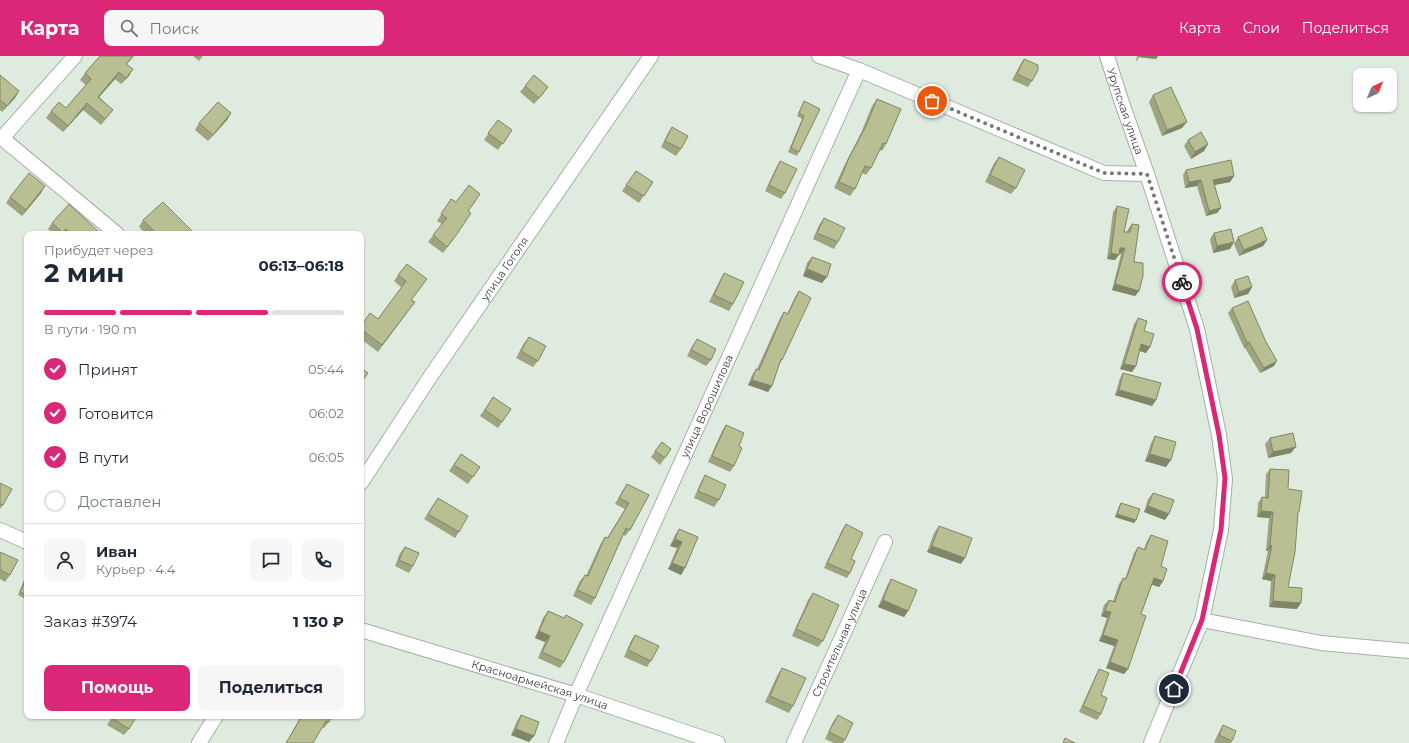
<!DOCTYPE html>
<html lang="ru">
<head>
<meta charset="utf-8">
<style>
	:root { --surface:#fff; --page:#f6f6f7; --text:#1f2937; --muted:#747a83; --line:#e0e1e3; --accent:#db2777 }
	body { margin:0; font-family:Montserrat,sans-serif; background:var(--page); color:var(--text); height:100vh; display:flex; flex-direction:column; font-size:15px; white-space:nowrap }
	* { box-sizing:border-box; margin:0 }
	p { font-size:13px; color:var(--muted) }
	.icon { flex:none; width:22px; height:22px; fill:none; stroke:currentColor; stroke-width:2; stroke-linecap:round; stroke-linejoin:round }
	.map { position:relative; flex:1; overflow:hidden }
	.details { position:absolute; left:24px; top:175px; width:340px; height:488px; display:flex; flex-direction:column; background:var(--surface); border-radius:8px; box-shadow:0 1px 3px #0004 }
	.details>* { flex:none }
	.needle { width:26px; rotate:44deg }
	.fabs { position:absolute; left:1353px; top:12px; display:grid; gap:8px }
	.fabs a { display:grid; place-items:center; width:44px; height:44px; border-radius:8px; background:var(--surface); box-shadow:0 1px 3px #0004; font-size:20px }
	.pin { position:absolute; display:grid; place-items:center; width:34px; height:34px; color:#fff; margin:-17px; border:2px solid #fff; border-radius:50%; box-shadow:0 1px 4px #0007 }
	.courier { position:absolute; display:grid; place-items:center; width:40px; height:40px; margin:-20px; border:3px solid #db2777; border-radius:50%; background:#fff; color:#222; box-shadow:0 1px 5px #0007 }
	.overview em { font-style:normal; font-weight:700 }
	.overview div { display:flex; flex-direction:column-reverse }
	.overview { display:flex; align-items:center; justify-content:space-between; height:68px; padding:0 20px }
	h1 { font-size:26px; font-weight:700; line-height:30px }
	.bar { display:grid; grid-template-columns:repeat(4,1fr); gap:6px 4px; align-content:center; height:48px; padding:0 20px }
	.bar i { height:5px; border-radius:3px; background:var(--line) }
	.bar .on { background:var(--accent) }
	.bar p { grid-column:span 4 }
	.line { display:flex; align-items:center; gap:10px; padding:0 20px; border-top:1px solid var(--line) }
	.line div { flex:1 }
	.round { display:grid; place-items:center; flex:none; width:42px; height:42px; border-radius:8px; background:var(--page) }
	ol { padding:0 20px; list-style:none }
	li { display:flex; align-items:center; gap:12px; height:44px }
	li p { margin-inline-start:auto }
	li .icon { padding:4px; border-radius:50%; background:var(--accent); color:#fff; stroke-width:4 }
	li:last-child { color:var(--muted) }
	li i { width:22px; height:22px; border:2px solid var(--line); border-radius:50% }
	.primary-button { display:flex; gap:8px; margin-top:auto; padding:8px 20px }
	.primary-button a { flex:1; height:46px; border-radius:8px; background:var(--accent); color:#fff; font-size:16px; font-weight:700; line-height:46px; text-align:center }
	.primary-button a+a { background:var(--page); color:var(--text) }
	header { display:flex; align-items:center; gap:24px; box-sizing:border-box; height:56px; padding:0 20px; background:var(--accent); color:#fff }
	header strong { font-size:19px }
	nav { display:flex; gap:22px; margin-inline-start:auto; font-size:14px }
	.search { width:280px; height:36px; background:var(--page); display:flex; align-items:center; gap:10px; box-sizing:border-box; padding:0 14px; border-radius:8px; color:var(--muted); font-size:15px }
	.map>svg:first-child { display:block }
</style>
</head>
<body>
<header>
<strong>Карта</strong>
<div class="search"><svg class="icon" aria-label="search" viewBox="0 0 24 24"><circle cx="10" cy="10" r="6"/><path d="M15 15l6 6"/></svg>Поиск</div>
<nav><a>Карта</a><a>Слои</a><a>Поделиться</a></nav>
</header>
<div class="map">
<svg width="1409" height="687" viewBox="0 0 1409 687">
	<rect width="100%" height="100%" fill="#e0ebe0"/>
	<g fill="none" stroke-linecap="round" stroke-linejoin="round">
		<defs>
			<g id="minor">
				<polyline points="75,0 2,82 117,178"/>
				<polyline points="819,0 859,14 1104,117 1147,118"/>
				<path id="s1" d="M1107,0L1121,44L1147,118L1197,273L1219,379L1225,423L1221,474L1202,564L1151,687"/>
				<path id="s2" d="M361,427L430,321L651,0"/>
				<polyline points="0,474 27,486"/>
				<polyline points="1202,564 1321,587 1409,595"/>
				<path id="s3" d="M361,574L576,639L718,687"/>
				<polyline points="199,687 216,660"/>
				<path id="s4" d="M556,687L576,639L859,14"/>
				<path id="s5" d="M794,687L885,486"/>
			</g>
		</defs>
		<use href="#minor" stroke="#a5b0a6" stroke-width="16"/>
		<use href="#minor" stroke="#fff" stroke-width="14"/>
	</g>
	<g fill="#9da47e">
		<polygon points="100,0 134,0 127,8 129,20 121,28 115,23 99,41 113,54 101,69 83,54 63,76 46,62 51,55 66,52 86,29 80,24 85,17"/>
		<polygon points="193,0 203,0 199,5"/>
		<polygon points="1137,0 1158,0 1156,3 1139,1 1136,6"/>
		<polygon points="1024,3 1032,25 1028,31 1012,24 1020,9"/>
		<polygon points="0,19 19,35 15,42 2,56 0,54"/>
		<polygon points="525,30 548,31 534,48 520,36"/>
		<polygon points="1153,39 1182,72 1162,80 1149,46"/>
		<polygon points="877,43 886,88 882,95 880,94 871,112 866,119 862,117 855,133 850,140 834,132 845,108 861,77 872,50"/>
		<polygon points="804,45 820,53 799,96 797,100 788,96 802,63 797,60 802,49"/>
		<polygon points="231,57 227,64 208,85 195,74 199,67"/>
		<polygon points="498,64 512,74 498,94 484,84"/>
		<polygon points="672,71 681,93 676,100 661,91 668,77"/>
		<polygon points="1188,84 1208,88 1204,95 1191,103 1184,90"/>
		<polygon points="999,101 1016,132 1011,138 985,126 994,107"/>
		<polygon points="780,105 785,137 781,143 765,135 776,112"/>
		<polygon points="1186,114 1234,120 1230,126 1214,129 1221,152 1217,157 1206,160 1197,130 1185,132 1183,119"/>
		<polygon points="636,115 653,126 639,147 622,135"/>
		<polygon points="41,137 22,160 6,147 10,141"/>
		<polygon points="451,143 456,146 476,145 468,155 453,184 443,197 428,186 442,168 437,165"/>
		<polygon points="1117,150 1124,176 1127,176 1128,173 1132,168 1134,206 1139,235 1135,240 1112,234 1121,198 1119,198 1115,204 1107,203 1113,156"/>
		<polygon points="824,162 838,186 834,193 813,183 819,169"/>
		<polygon points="143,164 195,178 146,178 139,171"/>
		<polygon points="52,167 101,178 54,178 48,173"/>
		<polygon points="1214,177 1234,186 1230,193 1213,197 1210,183"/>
		<polygon points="1238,181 1267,184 1263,190 1239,200 1234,188"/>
		<polygon points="812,201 822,227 803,220 807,207"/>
		<polygon points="724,217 733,248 729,255 709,246 720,224"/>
		<polygon points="398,219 422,230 411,244 415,246 378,296 361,283 361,270 378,263 402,232 394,225"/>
		<polygon points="1235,224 1252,231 1248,238 1234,242 1231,231"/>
		<polygon points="799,235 782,304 778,310 768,336 748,329 752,319 756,313 757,313 780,262 784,256 787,258 795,241"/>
		<polygon points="1232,252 1274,310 1260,317 1245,292 1244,292 1228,257"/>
		<polygon points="1138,262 1144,275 1150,291 1146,297 1139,295 1136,310 1132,316 1120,313 1134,268"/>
		<polygon points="529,281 538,305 533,311 516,302 524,287"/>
		<polygon points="697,283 711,304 706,310 687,300 692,290"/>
		<polygon points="1123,317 1156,344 1152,350 1115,339 1120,322"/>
		<polygon points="493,341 511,353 498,372 480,360"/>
		<polygon points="726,369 739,390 734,410 730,416 708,406 722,375"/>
		<polygon points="1155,380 1166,411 1145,405 1151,387"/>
		<polygon points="1270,382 1291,397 1268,402 1265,388"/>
		<polygon points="662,386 671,393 660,409 651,401"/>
		<polygon points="461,398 480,411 468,428 449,415"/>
		<polygon points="1270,413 1288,433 1298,458 1288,531 1297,553 1269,551 1271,525 1262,523 1268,495 1266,495 1269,462 1257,461 1258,447 1262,441 1265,441 1266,418"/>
		<polygon points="705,419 719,444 714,451 694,442 701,426"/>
		<polygon points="0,427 3,449 0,453"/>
		<polygon points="627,428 649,439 630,474 625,480 623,479 595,542 591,549 573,540 580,525 585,519 586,520 601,487 605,481 607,482 625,453 615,448 623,434"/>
		<polygon points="1153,437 1165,464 1144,456 1148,443"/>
		<polygon points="438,442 459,476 455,482 424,463"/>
		<polygon points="1121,447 1136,464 1134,467 1115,461 1119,450"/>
		<polygon points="846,468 851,503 850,517 847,522 824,512 842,474"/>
		<polygon points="939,470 961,508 927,496 934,477"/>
		<polygon points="679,473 698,481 681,519 668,513 677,492 670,490 675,479"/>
		<polygon points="1151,479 1161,510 1163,525 1159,531 1152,529 1141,558 1128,613 1124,618 1106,612 1114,590 1099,585 1107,562 1101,560 1104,549 1109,544 1113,545 1119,528 1123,522 1125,523 1134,497 1138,491 1144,493 1147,485"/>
		<polygon points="405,491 413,510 409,517 395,510 400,497"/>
		<polygon points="0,496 10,519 5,526 0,523"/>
		<polygon points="27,521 27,544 18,539 24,524"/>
		<polygon points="891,523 908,555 904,561 878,551 887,530"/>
		<polygon points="813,537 823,585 818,591 792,580 808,544"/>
		<polygon points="548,555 564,562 566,559 564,606 560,612 538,602 545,586 535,582 543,562"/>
		<polygon points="635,579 651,605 647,611 624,601 631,585"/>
		<polygon points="782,612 793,650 789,657 765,646 778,618"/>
		<polygon points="1099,613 1101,639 1101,658 1097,664 1079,656 1096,619"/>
		<polygon points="521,659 534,680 529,686 511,679 517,665"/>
		<polygon points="838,659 845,684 843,687 834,687 825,683 833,666"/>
		<polygon points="113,660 136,660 129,673 124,679 107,669"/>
		<polygon points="301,660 332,660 329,666 324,672 322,671 313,687 286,687"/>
		<polygon points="1223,669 1232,685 1231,687 1217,687 1214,686 1219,676"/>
	</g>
	<g fill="#808667">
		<polygon points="1140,0 1158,0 1156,3 1139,1"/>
		<polygon points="133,13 129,20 121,28 126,22"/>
		<polygon points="119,16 115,23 94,47 98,41"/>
		<polygon points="548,31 543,38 534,48 539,42"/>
		<polygon points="19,35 15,42 2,56 7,50"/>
		<polygon points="87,47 83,54 63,76 68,70"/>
		<polygon points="231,57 227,64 208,85 213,79"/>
		<polygon points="1187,66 1182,72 1162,80 1167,74"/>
		<polygon points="1208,88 1204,95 1191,103 1195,96"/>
		<polygon points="1234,120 1230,126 1209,130 1213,124"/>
		<polygon points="1201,124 1197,130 1185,132 1189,126"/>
		<polygon points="45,130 41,137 22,160 26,154"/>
		<polygon points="1221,152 1217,157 1206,160 1209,155"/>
		<polygon points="1267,184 1263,190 1239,200 1244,194"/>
		<polygon points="1234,186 1230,193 1213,197 1217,190"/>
		<polygon points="1120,192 1125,192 1121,198 1116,197"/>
		<polygon points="1111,197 1119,199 1115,204 1107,203"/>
		<polygon points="807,213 827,221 822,227 803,220"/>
		<polygon points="1115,228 1139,235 1135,240 1112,234"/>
		<polygon points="1252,231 1248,238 1234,242 1239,236"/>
		<polygon points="1249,286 1245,292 1244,292 1247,287"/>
		<polygon points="1141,288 1150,291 1146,297 1137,294"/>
		<polygon points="1277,305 1274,310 1260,317 1264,312"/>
		<polygon points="1124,308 1136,310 1132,316 1120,313"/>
		<polygon points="752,324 772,330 768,336 748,329"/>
		<polygon points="1119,334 1156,344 1152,350 1115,339"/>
		<polygon points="1296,391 1291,397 1268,402 1273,396"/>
		<polygon points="1150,398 1171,404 1166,411 1145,405"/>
		<polygon points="1148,450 1169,458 1165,464 1144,456"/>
		<polygon points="1261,455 1273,456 1269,462 1257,461"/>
		<polygon points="1117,458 1136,464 1134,467 1115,461"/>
		<polygon points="675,483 682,486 677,492 670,490"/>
		<polygon points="1270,489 1272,490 1268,495 1266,495"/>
		<polygon points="932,490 965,502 961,508 927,496"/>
		<polygon points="672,507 685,512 681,519 668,513"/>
		<polygon points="1266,517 1275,519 1271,525 1262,523"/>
		<polygon points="1154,522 1163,525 1159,531 1150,528"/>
		<polygon points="883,544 908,555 904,561 878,551"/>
		<polygon points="1273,545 1301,547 1297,553 1269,551"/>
		<polygon points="1105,555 1111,556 1107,562 1101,560"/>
		<polygon points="539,575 550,580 545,586 535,582"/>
		<polygon points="1103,579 1118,584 1114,590 1099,585"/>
		<polygon points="1110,606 1128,613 1124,618 1106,612"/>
		<polygon points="516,673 534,680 529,686 511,679"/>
	</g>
	<g fill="#b7bf93" stroke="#808667">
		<polygon points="100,0 133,0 126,8 133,13 126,22 119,16 98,41 113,54 105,63 87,47 68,70 51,55 59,46 66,52 91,23 85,17"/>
		<polygon points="1024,3 1038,9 1038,14 1032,25 1017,18"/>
		<polygon points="0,19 19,35 7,50 0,44"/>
		<polygon points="534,19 548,31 539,42 525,30"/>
		<polygon points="1171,31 1187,66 1167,74 1153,39"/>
		<polygon points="877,43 901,53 886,88 883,87 871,112 865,110 855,133 839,126 849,102 866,70"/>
		<polygon points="804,45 820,53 799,96 791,92 804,60 799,57"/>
		<polygon points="218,46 231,57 213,79 199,67"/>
		<polygon points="498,64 512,74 503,88 488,77"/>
		<polygon points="672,71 688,80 681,93 665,85"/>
		<polygon points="1201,76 1208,88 1195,96 1188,84"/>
		<polygon points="999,101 1025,114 1016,132 990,119"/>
		<polygon points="1231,104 1234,120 1213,124 1221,152 1209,155 1201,124 1189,126 1186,114"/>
		<polygon points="780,105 797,113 785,137 769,129"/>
		<polygon points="636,115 653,126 644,140 626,129"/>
		<polygon points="29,117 45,130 26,154 10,141"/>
		<polygon points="469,129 480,138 468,155 471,157 457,178 447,191 433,179 447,162 441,158 451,143 456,146"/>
		<polygon points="163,146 195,178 157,178 143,164"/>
		<polygon points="69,148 101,178 71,178 66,173 63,177 52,167"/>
		<polygon points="1117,150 1129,153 1124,176 1130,176 1132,168 1139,169 1134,206 1143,207 1143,220 1139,235 1115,228 1125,192 1120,192 1119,199 1111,197"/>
		<polygon points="824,162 845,172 838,186 817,177"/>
		<polygon points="1262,171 1267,184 1244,194 1238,181"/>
		<polygon points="1231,173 1234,186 1217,190 1214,177"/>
		<polygon points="812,201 831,208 827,221 807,213"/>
		<polygon points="407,208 427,223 411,244 415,246 382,289 361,273 361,270 370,257 378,263 406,225 398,219"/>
		<polygon points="724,217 744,226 733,248 714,239"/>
		<polygon points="1248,220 1252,231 1239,236 1235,224"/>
		<polygon points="799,235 811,242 782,304 781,303 772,330 752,324 756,313 759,314 784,256 788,258"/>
		<polygon points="1248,245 1266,286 1277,305 1264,312 1249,286 1247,287 1232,252"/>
		<polygon points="1138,262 1147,265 1144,275 1154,278 1150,291 1141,288 1136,310 1124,308"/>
		<polygon points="529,281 546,290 538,305 521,295"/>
		<polygon points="697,283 716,293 711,304 691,294"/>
		<polygon points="361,312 368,317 361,327"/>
		<polygon points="1123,317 1161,327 1156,344 1119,334"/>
		<polygon points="493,341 511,353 502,366 485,354"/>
		<polygon points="726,369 744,377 739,390 742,392 734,410 712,400"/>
		<polygon points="1293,377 1296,391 1273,396 1270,382"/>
		<polygon points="1155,380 1176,386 1171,404 1150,398"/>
		<polygon points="662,386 671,393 665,402 655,395"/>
		<polygon points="461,398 480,411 473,421 454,409"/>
		<polygon points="1270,413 1289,414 1288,433 1302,435 1299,456 1298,456 1295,496 1288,531 1302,532 1301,547 1273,545 1275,519 1266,517 1272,490 1270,489 1273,456 1261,455 1262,441 1268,442"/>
		<polygon points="705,419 726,429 719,444 698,435"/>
		<polygon points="0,427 12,433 3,449 0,448"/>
		<polygon points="627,428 649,439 630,474 626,472 595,542 577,534 585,519 588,520 605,481 608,482 629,447 619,442"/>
		<polygon points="1153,437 1174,444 1169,458 1148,450"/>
		<polygon points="438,442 468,460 459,476 428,458"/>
		<polygon points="1121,447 1140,453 1136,464 1117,458"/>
		<polygon points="846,468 863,477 851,503 855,505 850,517 827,507"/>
		<polygon points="939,470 972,482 965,502 932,490"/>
		<polygon points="679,473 698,481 685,512 672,507 682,486 675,483"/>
		<polygon points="1151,479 1168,485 1161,510 1167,513 1163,525 1154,522 1141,558 1146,560 1128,613 1110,606 1118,584 1103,579 1111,556 1105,555 1109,544 1115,546 1123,522 1126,523 1138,491 1145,494"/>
		<polygon points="405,491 419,497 413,510 399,504"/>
		<polygon points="0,496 18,504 10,519 0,514"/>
		<polygon points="27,521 27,539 20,536"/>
		<polygon points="891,523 917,534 908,555 883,544"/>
		<polygon points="813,537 839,549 823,585 796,573"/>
		<polygon points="548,555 564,562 566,559 583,568 564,606 542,596 550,580 539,575"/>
		<polygon points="635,579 659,590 651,605 628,594"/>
		<polygon points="782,612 806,622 793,650 770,640"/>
		<polygon points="1099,613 1109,617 1101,639 1107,642 1101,658 1083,650"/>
		<polygon points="521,659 539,666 534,680 516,673"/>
		<polygon points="838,659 853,667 845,684 829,676"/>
		<polygon points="113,660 136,660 136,661 129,673 112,662"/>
		<polygon points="302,660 332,660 329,666 326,665 313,687 286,687"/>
		<polygon points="1223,669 1236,675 1232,685 1219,679"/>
		<polygon points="1065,682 1075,687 1063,687"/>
	</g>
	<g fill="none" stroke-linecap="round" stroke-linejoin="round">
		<polyline stroke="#737a73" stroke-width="4" stroke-dasharray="0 7.2" points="932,45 1104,117 1147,118 1182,226"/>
		<polyline stroke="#db2777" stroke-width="5" points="1174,633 1202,564 1221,474 1225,422 1219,379 1197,273 1182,226"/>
	</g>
	<g text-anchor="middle" stroke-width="4" stroke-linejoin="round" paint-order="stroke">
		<g font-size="11" fill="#393d39" stroke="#e0ebe0">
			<text dy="4" stroke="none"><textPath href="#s1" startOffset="58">Урупская улица</textPath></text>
			<text dy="4" stroke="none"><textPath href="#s2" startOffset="258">улица Гоголя</textPath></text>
			<text dy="4" stroke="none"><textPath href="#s4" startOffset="369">улица Ворошилова</textPath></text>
			<text dy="4" stroke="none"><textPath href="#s5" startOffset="110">Строительная улица</textPath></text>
			<text dy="4" stroke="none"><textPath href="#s3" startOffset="187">Красноармейская улица</textPath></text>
		</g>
	</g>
</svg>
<div class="fabs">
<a><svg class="needle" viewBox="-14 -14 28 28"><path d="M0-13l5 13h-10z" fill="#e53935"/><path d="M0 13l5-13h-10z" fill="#747a83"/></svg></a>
</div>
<div class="pin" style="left:932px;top:45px;background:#ea580c"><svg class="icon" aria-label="bag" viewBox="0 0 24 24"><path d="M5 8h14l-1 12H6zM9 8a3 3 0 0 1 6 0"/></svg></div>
<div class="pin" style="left:1174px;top:633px;background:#1f2937"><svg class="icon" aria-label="home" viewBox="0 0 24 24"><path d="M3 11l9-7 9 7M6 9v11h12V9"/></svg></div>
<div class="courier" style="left:1182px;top:226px"><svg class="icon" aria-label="bike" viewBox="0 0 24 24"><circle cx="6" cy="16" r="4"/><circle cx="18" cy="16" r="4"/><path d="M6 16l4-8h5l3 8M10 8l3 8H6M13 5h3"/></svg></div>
<section class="details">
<div class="overview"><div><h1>2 мин</h1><p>Прибудет через</p></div><em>06:13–06:18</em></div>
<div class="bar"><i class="on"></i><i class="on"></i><i class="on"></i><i></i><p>В пути · 190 m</p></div>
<ol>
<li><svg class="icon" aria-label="check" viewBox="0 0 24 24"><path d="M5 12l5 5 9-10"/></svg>Принят<p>05:44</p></li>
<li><svg class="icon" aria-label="check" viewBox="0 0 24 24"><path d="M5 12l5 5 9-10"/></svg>Готовится<p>06:02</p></li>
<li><svg class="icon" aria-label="check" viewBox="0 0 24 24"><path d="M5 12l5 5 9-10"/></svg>В пути<p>06:05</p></li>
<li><i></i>Доставлен</li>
</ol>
<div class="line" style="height:72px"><a class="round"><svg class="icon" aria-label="person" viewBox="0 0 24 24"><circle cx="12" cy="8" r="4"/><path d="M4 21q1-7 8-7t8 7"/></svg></a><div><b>Иван</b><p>Курьер · 4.4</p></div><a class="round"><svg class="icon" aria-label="chat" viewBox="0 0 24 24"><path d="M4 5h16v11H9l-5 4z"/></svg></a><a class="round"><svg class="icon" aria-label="phone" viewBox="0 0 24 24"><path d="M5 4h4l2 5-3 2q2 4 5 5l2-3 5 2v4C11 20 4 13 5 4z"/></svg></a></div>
<div class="line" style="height:52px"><div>Заказ #3974</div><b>1 130 ₽</b></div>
<div class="primary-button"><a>Помощь</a><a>Поделиться</a></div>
</section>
</div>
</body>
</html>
